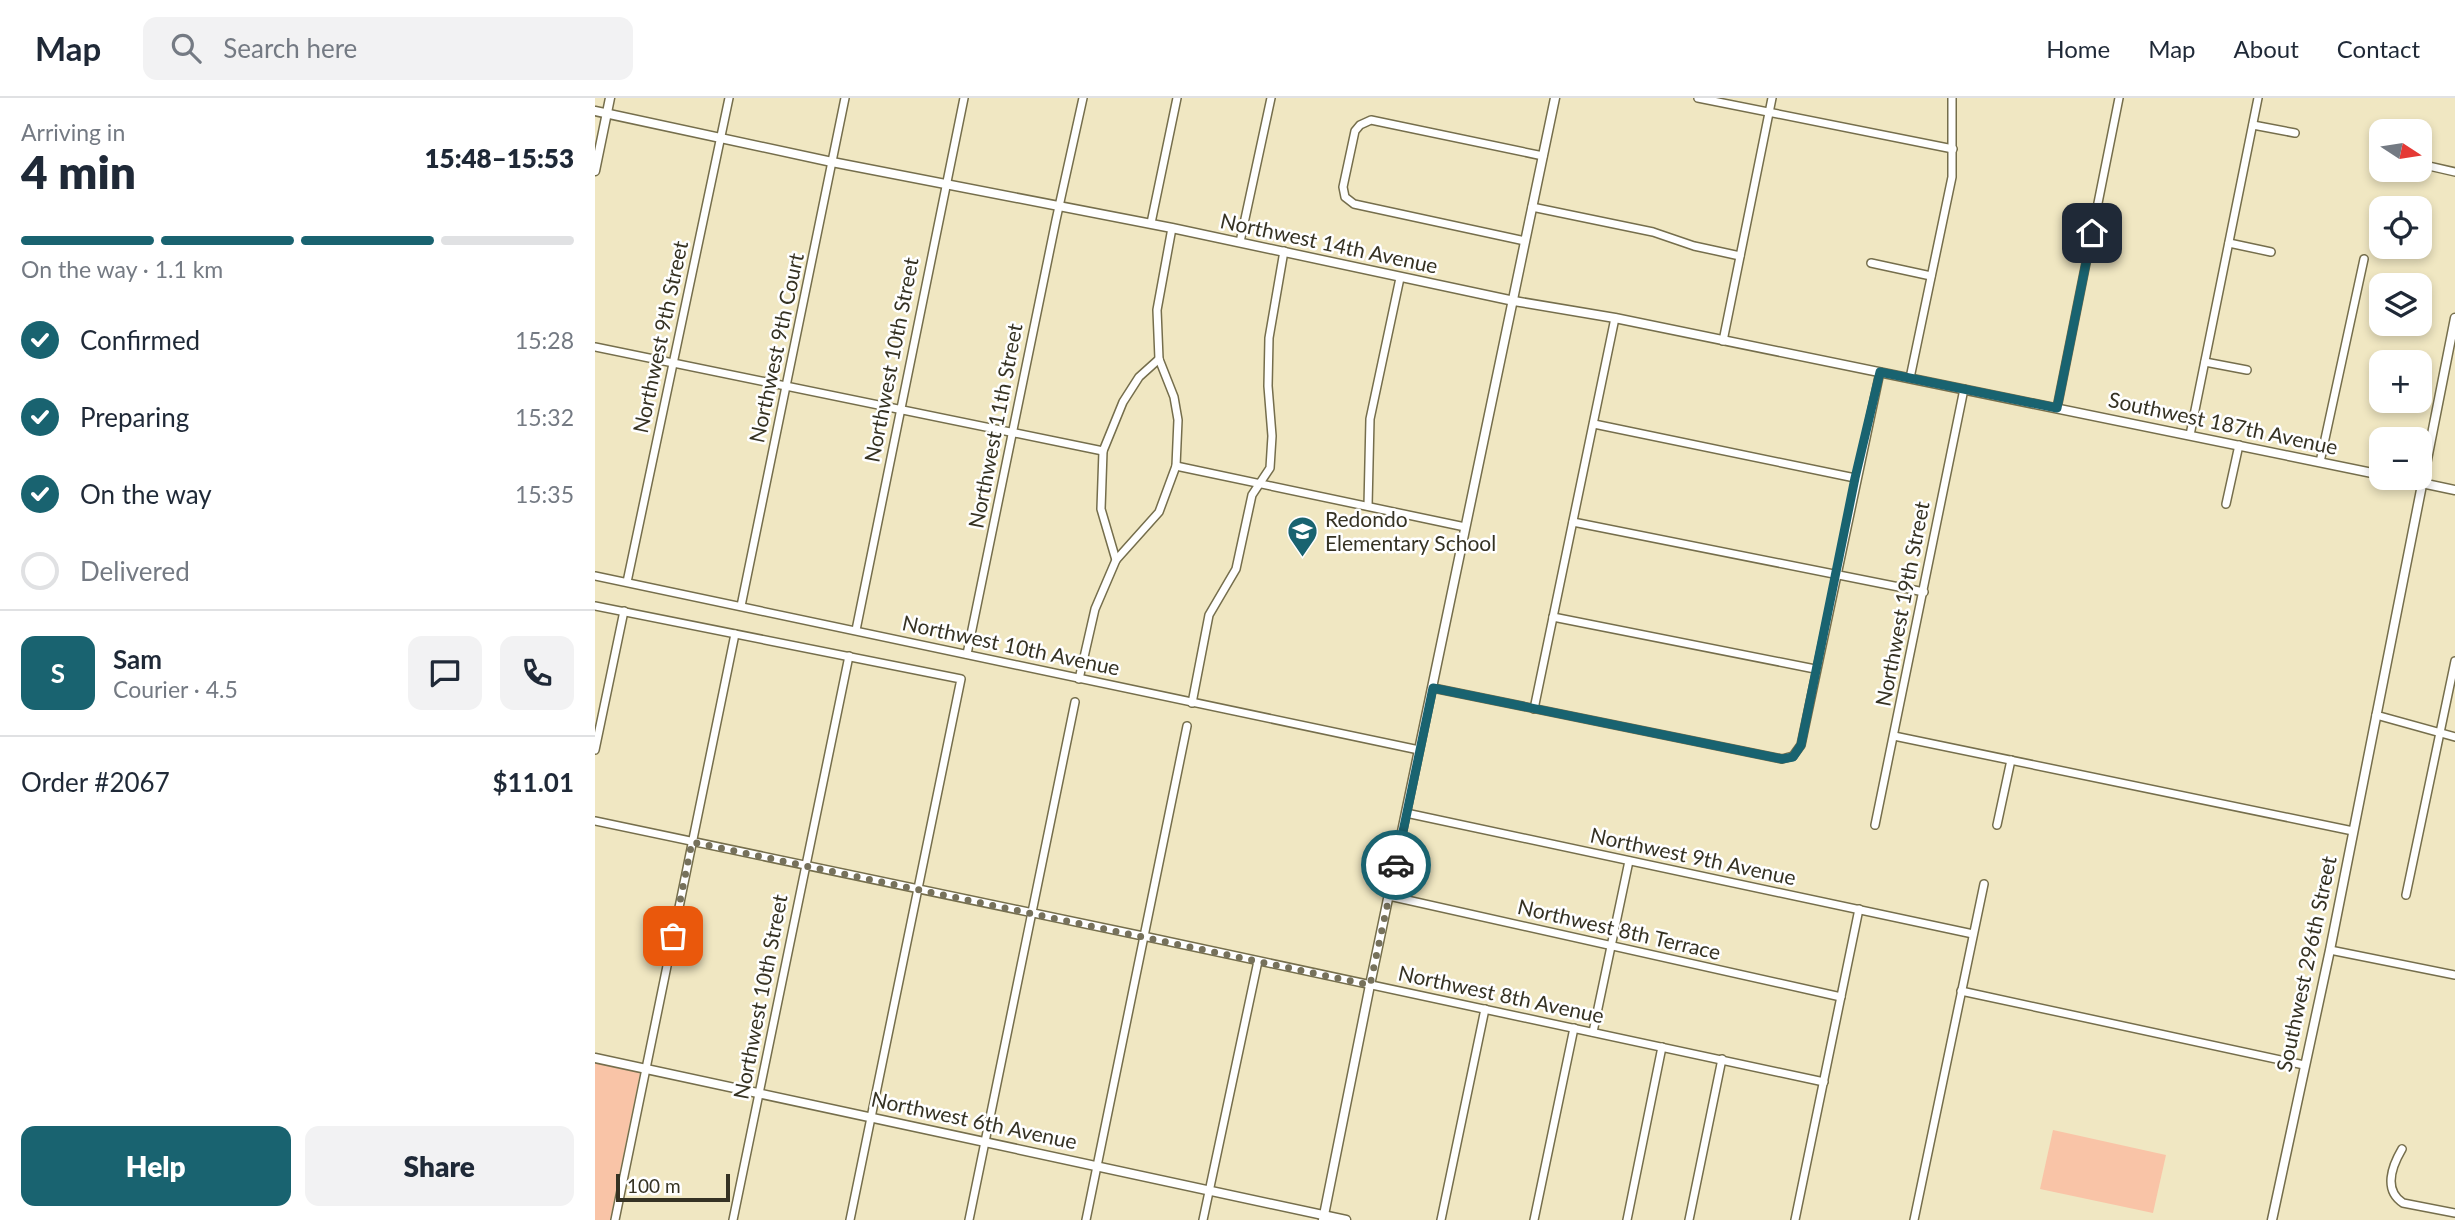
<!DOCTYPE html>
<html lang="en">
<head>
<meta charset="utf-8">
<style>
	:root { --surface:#fff; --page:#f2f2f3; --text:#1f2937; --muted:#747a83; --line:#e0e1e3; --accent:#196370 }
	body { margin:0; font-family:Lato,sans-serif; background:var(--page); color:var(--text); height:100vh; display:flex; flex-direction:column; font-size:26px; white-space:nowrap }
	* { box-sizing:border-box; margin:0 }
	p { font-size:23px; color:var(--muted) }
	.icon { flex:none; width:38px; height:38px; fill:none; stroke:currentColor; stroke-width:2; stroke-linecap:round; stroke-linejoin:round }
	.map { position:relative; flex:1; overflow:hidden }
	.details { display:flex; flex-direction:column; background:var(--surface); width:595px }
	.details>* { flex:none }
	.needle { width:46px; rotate:102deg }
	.buttons { position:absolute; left:1774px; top:21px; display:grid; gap:14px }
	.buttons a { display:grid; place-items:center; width:63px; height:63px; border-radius:14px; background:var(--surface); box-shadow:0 4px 10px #0003; font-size:35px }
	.scale { position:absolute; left:21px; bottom:18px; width:114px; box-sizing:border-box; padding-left:7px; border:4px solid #353223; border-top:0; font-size:19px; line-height:24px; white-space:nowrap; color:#353223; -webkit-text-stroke:5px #fff; paint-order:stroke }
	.pin { position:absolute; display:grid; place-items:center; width:60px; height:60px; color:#fff; margin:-30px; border-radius:14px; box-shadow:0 4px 10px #0006 }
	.courier { position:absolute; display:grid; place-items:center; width:70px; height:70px; margin:-35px; border:5px solid #196370; border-radius:50%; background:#fff; color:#222; box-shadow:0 2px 9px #0007 }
	.overview em { font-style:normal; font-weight:800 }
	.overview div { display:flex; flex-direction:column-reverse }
	.overview { display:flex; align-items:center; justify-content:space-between; height:119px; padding:0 21px }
	h1 { font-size:46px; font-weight:800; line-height:52px }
	.bar { display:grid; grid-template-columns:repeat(4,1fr); gap:10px 7px; align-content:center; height:84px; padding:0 21px }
	.bar i { height:9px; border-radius:5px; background:var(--line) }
	.bar .selected { background:var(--accent) }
	.bar p { grid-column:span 4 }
	.line { display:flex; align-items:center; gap:18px; padding:0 21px; border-top:2px solid var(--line) }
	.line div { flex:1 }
	.round { display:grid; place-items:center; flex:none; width:74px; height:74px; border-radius:14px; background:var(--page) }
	ol { padding:0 21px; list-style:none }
	li { display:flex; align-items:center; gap:21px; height:77px }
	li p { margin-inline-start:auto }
	li .icon { padding:7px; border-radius:50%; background:var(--accent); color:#fff; stroke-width:4 }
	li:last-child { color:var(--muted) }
	li i { width:38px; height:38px; border:4px solid var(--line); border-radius:50% }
	.action { display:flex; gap:14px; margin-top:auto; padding:14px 21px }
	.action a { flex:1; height:80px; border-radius:14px; background:var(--accent); color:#fff; font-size:28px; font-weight:800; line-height:80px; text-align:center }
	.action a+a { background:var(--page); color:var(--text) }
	header { display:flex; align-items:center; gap:42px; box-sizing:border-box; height:98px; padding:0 35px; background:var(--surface); border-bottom:2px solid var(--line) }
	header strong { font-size:33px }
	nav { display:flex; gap:38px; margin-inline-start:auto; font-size:24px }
	.search { width:490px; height:63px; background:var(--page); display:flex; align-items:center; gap:18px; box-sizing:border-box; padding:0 24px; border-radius:14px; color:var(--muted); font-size:26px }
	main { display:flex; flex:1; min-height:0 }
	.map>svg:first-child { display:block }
</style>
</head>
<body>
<header>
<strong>Map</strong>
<div class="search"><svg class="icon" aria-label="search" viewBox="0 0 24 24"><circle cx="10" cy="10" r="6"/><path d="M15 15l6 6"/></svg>Search here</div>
<nav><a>Home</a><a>Map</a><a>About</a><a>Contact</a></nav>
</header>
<main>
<section class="details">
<div class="overview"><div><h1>4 min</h1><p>Arriving in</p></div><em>15:48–15:53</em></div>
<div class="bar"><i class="selected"></i><i class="selected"></i><i class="selected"></i><i></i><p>On the way · 1.1 km</p></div>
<ol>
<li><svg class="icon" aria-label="check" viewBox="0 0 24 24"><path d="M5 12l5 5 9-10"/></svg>Confirmed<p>15:28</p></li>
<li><svg class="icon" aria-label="check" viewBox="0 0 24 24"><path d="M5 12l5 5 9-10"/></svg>Preparing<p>15:32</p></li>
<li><svg class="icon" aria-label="check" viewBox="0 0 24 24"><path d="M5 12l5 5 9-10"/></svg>On the way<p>15:35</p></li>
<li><i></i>Delivered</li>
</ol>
<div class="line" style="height:126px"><b class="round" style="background:var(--accent);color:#fff">S</b><div><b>Sam</b><p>Courier · 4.5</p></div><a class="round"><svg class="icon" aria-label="chat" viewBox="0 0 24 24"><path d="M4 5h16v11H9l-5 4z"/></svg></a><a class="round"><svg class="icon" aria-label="phone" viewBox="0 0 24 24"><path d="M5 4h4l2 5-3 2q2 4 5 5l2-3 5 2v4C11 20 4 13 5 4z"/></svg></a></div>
<div class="line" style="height:91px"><div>Order #2067</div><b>$11.01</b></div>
<div class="action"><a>Help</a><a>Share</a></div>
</section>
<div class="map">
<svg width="1860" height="1122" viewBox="0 0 1860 1122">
	<rect width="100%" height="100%" fill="#f0e7c2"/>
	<g fill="#f9c4a7">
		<polygon points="0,965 45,975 15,1122 0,1122"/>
		<polygon points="1458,1032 1571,1057 1558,1115 1445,1091"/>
	</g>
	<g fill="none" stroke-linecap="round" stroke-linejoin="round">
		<defs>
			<g id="minor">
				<polyline points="1103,0 1358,51"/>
				<polyline points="1658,27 1700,35"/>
				<polyline points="1825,66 1860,74"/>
				<polyline points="937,109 1058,134 1099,148 1145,158"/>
				<polyline points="556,125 582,0"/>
				<polyline points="930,143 759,106 750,99 748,89 760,33 765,27 776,22 948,58"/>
				<polyline points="645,144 676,0"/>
				<polyline points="1634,145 1676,154"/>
				<polyline points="1276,165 1336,178"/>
				<polyline points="1128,243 1177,0"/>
				<polyline points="0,249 508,353"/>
				<polyline points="1610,264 1652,272"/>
				<polyline points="1315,280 1357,79 1357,0"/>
				<polyline points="1462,310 1524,0"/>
				<polyline points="999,326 1260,380"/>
				<polyline points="1595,337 1663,0"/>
				<polyline points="1725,364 1769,161"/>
				<polyline points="581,368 870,429"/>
				<polyline points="1631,406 1644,347"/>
				<polyline points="773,408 775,321 805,180"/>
				<polyline points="978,424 1329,494"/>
				<polyline points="521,462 506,411 508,353 528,304 544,279 564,261"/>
				<polyline points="0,478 824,652"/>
				<polyline points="32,484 134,0"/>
				<polyline points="0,508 366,581 255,1122"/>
				<polyline points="146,508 250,0"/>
				<polyline points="958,519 1220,571"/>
				<polyline points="261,532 369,0"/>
				<polyline points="372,556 461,122 488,0"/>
				<polyline points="484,581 500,511 521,462 564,414 581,368 583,322 579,299 564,261 562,212 577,130"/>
				<polyline points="838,590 1187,661 1198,658 1206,647 1285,274"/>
				<polyline points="597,605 614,517 641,471 657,397 675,370 677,338 673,288 674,240 689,153"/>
				<polyline points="939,611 1020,220"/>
				<polyline points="1781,617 1860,639"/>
				<polyline points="1299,638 1758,733"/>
				<polyline points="0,652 29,513"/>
				<polyline points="811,715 1378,836"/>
				<polyline points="0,723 548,838 1229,984"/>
				<polyline points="1280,727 1369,291"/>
				<polyline points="1402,727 1416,662"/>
				<polyline points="1811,797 1860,563"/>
				<polyline points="794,798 1246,899"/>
				<polyline points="1735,852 1860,877"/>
				<polyline points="1366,893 1709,967"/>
				<polyline points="998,934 1034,763"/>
				<path d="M1807,1051C1797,1068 1788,1092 1808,1105L1860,1115"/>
				<polyline points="20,1122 140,536"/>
				<polyline points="138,1122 254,558"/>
				<polyline points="374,1122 480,604"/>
				<polyline points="491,1122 592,628"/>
				<polyline points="608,1122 663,863"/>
				<polyline points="846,1122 890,911"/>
				<polyline points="939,1122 979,930"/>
				<polyline points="1032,1122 1067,949"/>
				<polyline points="1094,1122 1127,961"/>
				<polyline points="1200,1122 1264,811"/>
				<polyline points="1319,1122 1389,786"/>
			</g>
			<g id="tertiary">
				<polyline points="0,13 237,64 577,130 919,203 1020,220 1787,377"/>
				<polyline points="0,73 15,0"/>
				<polyline points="1803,380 1860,392"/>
				<polyline points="0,960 751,1122"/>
				<polyline points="728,1122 775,887 960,0"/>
				<polyline points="1677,1122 1735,852 1860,220"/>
			</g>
		</defs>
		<use href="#minor" stroke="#756e4c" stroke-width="10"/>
		<use href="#tertiary" stroke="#756e4c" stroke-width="11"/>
		<use href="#minor" stroke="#fff" stroke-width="7"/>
		<use href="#tertiary" stroke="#fff" stroke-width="8"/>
	</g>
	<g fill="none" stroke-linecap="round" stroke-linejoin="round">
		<polyline stroke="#76715b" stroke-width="7" stroke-dasharray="0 12.6" points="78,838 97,744 775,887 801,767"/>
		<polyline stroke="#196370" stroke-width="9" points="801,767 838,590 1187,661 1198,659 1206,647 1260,380 1285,274 1462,310 1497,135"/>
	</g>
	<defs>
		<symbol id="school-pin" viewBox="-11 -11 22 30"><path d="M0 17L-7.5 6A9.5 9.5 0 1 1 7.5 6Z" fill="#196370" stroke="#fff"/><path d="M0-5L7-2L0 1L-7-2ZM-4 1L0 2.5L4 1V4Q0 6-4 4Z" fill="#fff"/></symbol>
	</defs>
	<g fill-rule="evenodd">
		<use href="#school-pin" x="690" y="416" width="35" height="47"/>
	</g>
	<g text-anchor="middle" stroke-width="5" stroke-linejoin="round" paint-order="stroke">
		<g font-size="21" fill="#353223" stroke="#fff">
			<text transform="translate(734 146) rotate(12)" y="7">Northwest 14th Avenue</text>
			<text transform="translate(66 239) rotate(-78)" y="7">Northwest 9th Street</text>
			<text transform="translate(182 250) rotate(-78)" y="7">Northwest 9th Court</text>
			<text transform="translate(297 262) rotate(-79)" y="7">Northwest 10th Street</text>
			<text transform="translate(1628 326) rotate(12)" y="7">Southwest 187th Avenue</text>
			<text transform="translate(401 328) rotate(-79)" y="7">Northwest 11th Street</text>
			<text transform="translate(1308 506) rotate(-79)" y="7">Northwest 19th Street</text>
			<text transform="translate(416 548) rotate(12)" y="7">Northwest 10th Avenue</text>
			<text transform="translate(1098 759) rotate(12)" y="7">Northwest 9th Avenue</text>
			<text transform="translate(1024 832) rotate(13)" y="7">Northwest 8th Terrace</text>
			<text transform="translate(1712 866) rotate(-78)" y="7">Southwest 296th Street</text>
			<text transform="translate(906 897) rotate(12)" y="7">Northwest 8th Avenue</text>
			<text transform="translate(166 899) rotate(-79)" y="7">Northwest 10th Street</text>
			<text transform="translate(379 1023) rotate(12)" y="7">Northwest 6th Avenue</text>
		</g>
		<g font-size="21" fill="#353223" stroke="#fff" text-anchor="start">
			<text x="730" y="429">Redondo<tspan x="730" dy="24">Elementary School</tspan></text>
		</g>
	</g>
</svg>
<div class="buttons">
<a><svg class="needle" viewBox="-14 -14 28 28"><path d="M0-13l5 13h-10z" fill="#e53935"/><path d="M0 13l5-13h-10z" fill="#747a83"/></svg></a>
<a><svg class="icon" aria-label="locate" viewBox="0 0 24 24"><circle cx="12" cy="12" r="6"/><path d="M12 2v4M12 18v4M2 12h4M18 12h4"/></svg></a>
<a><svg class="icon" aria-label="layers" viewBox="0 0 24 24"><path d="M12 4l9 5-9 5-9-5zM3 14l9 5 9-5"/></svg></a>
<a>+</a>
<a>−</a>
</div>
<div class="scale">100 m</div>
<div class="pin" style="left:78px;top:838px;background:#ea580c"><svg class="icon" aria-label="bag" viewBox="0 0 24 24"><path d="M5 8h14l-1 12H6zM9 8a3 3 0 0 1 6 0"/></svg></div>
<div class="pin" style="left:1497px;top:135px;background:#1f2937"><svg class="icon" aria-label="home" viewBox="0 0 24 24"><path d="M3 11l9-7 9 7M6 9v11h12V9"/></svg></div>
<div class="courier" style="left:801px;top:767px"><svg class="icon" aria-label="car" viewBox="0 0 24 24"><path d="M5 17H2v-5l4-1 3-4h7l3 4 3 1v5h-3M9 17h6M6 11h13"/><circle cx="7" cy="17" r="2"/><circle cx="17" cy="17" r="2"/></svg></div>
</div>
</main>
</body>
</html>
